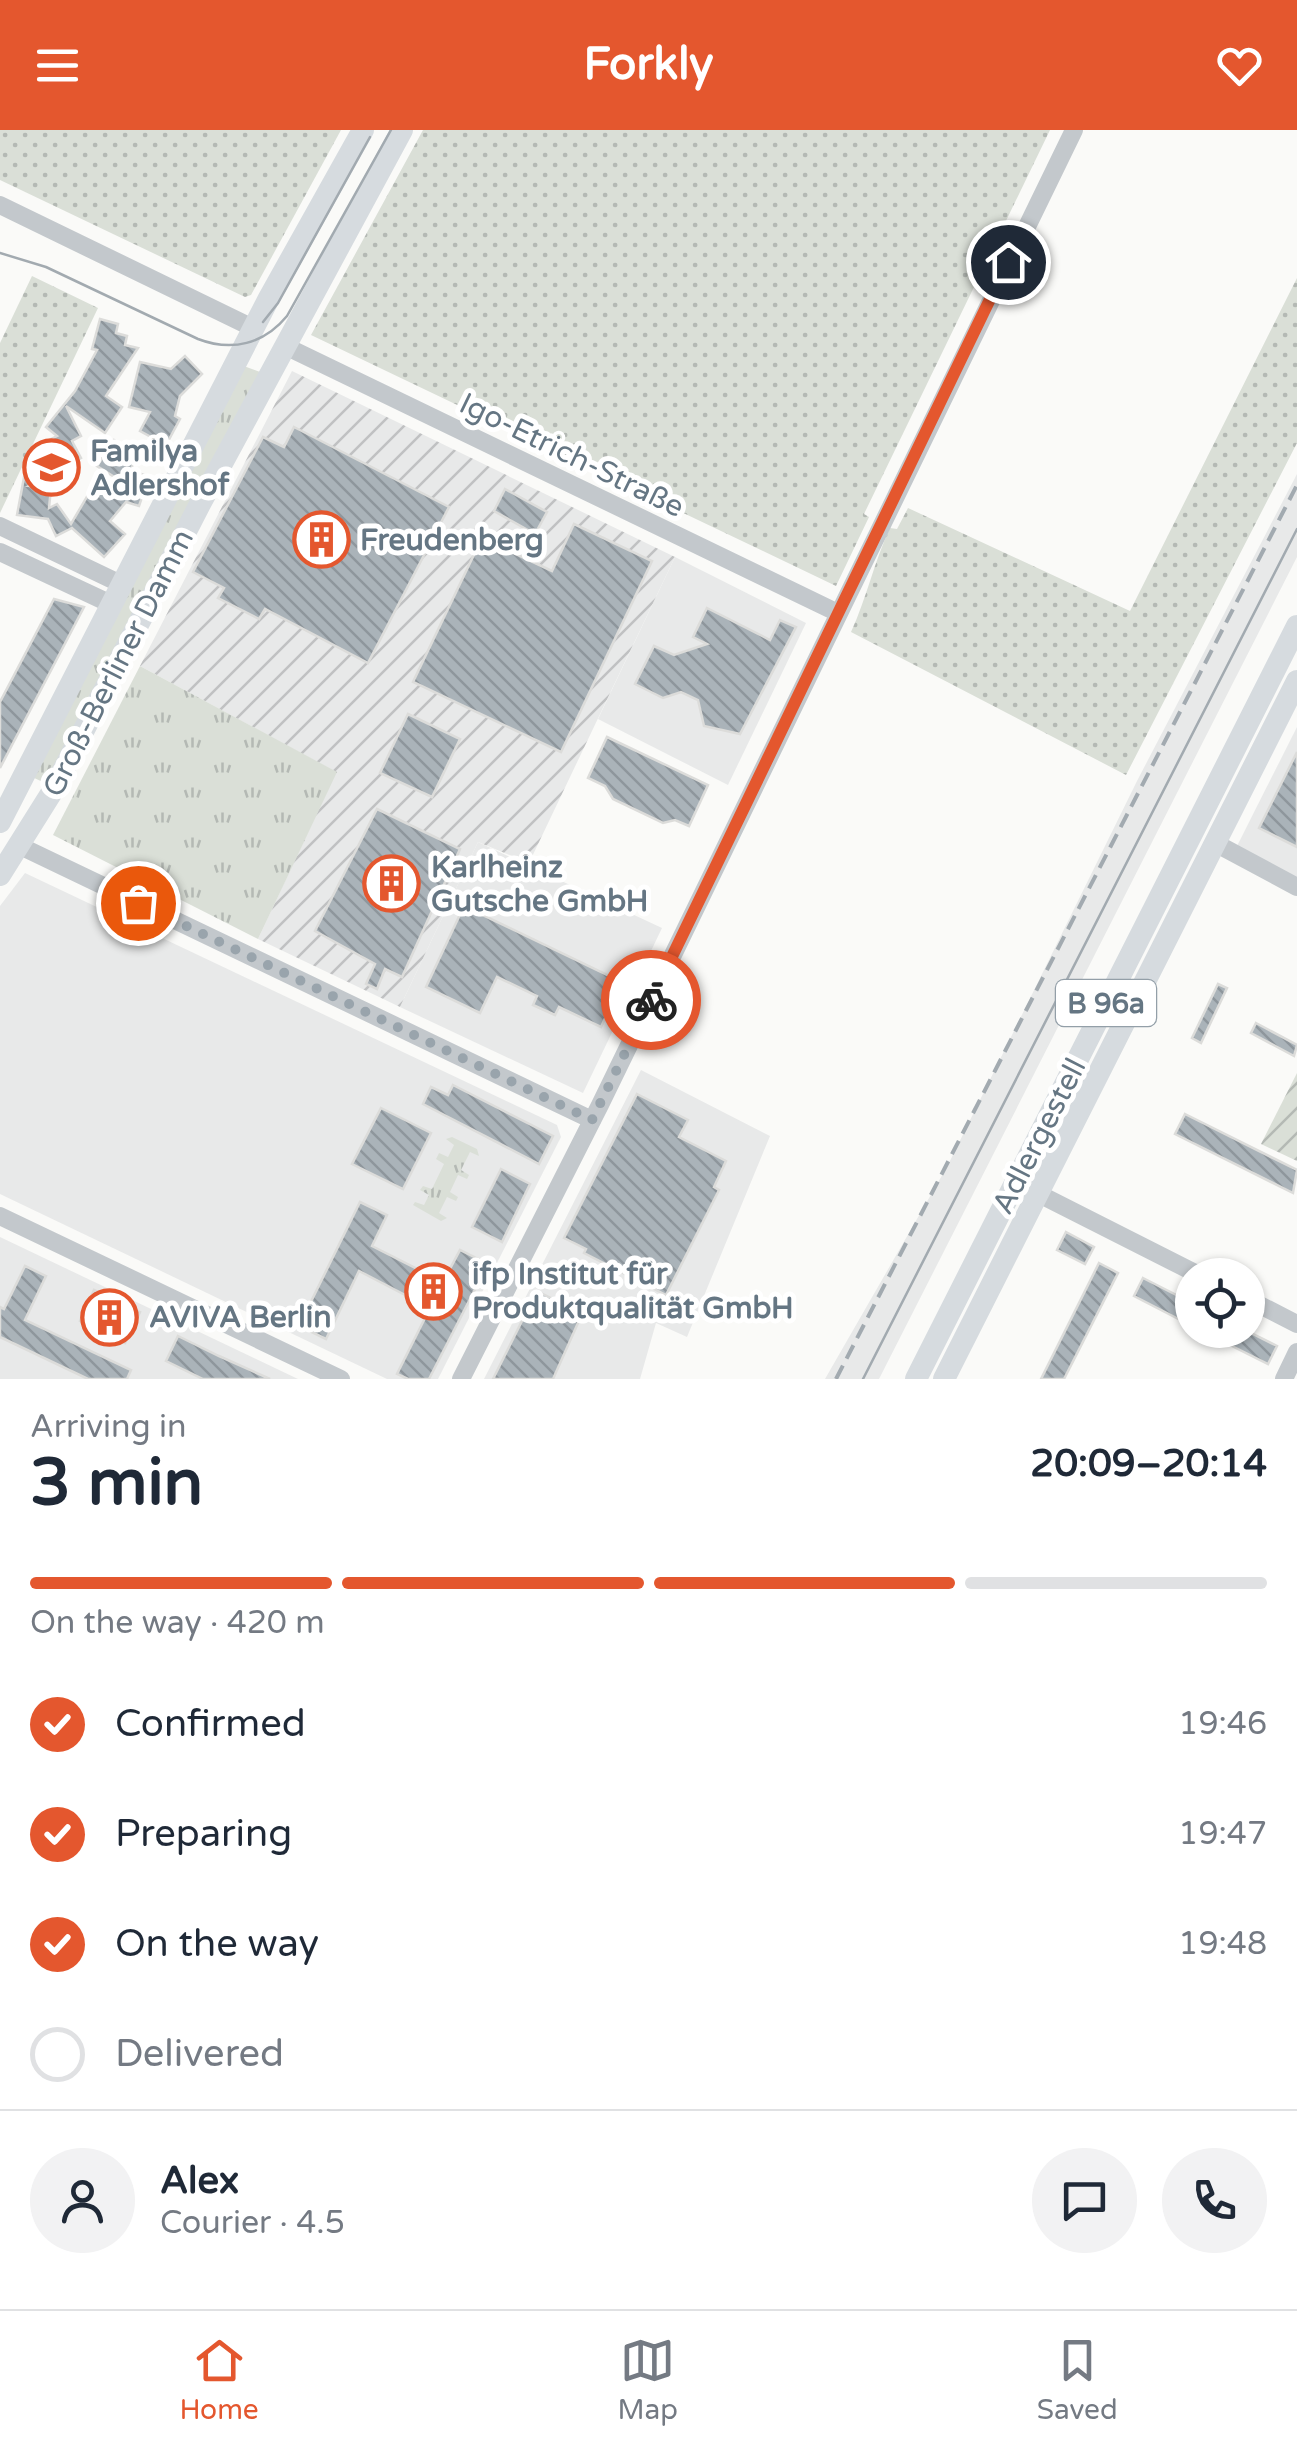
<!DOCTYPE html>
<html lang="en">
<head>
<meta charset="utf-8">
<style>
	:root { --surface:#fff; --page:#f2f2f3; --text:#1f2937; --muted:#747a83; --line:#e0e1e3; --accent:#e4572e }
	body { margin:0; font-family:"Varela Round",sans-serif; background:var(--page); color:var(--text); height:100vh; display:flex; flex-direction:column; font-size:38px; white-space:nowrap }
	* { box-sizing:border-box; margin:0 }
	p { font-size:32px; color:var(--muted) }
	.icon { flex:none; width:55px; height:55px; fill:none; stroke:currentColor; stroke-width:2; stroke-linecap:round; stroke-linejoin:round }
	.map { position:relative; height:1249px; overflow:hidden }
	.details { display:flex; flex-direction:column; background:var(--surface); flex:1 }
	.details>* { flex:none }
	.tools { position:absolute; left:1175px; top:1128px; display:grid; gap:20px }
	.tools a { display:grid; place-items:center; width:90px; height:90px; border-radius:50%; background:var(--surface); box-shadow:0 2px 8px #0004; font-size:50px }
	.pin { position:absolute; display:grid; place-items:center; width:85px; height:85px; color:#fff; margin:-42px; border:5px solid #fff; border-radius:50%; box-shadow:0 2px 10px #0007 }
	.courier { position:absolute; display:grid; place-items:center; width:100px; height:100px; margin:-50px; border:8px solid #e4572e; border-radius:50%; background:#fff; color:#222; box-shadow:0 2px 12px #0007 }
	.headline em { font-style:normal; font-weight:700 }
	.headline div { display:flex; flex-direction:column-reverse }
	.headline { display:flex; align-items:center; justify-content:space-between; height:170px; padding:0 30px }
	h1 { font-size:65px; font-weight:700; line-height:75px }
	.bar { display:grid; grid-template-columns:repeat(4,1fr); gap:15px 10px; align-content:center; height:120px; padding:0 30px }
	.bar i { height:12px; border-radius:8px; background:var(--line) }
	.bar .current { background:var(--accent) }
	.bar p { grid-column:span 4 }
	.line { display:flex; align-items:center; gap:25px; padding:0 30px; border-top:2px solid var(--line) }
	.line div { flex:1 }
	.round { display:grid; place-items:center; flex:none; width:105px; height:105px; border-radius:52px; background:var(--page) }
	ol { padding:0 30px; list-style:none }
	li { display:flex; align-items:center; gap:30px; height:110px }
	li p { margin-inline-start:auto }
	li .icon { padding:10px; border-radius:50%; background:var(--accent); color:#fff; stroke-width:4 }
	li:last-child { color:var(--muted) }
	li i { width:55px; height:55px; border:5px solid var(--line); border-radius:50% }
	header { display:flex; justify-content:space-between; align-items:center; height:130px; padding:0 30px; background:var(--accent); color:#fff; font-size:45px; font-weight:700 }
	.menu { display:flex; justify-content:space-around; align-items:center; height:140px; border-top:2px solid var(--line); background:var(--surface); font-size:28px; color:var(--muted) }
	.menu a { display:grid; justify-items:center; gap:5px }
	.menu .current { color:var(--accent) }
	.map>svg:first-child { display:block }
</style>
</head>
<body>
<header><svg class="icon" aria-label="menu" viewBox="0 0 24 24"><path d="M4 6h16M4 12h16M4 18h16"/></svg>Forkly<svg class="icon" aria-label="heart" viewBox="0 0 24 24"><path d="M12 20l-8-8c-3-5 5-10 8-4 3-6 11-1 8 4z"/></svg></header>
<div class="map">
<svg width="1297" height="1249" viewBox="0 0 1297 1249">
	<defs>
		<pattern id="industrial-furrows" width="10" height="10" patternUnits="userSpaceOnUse" patternTransform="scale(2.5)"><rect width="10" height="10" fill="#e8e9e9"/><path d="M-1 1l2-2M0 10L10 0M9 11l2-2" fill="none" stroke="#c0c1c2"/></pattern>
		<pattern id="grass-tufts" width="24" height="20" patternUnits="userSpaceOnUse" patternTransform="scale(2.5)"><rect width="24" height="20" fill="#dadfd7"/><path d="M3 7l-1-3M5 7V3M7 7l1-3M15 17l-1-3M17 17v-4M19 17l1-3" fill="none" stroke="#b4b9b4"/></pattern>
		<pattern id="park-dots" width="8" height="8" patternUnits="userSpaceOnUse" patternTransform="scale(2.5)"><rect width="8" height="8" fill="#dadfd7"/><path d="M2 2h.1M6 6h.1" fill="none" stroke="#b4b9b4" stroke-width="1.8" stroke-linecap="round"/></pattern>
		<pattern id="garden-furrows" width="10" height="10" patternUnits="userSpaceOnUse" patternTransform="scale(2.5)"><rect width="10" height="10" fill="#dadfd7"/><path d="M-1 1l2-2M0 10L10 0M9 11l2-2" fill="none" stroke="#b4b9b4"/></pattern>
		<pattern id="building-back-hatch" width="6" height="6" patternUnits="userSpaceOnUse" patternTransform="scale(2.5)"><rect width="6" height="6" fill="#aab3b9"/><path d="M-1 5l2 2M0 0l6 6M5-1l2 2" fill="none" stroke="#8e969c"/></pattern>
	</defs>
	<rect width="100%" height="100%" fill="#fafaf8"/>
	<g fill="#e8e9e9">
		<polygon points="1297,344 1297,427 879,1249 825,1249 948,1035 1137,651"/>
		<polygon points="675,427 806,493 728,655 598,589"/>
		<polygon points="1297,597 1297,753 1235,720"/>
		<polygon points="478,712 662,798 583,963 400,877"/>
		<polygon points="25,743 557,995 561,1007 438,1249 387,1249 0,1064 0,776"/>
		<polygon points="641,940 770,1006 687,1207 656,1193 640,1249 484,1249"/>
		<polygon points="0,1107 298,1249 0,1249"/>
	</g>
	<polygon fill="url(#industrial-furrows)" points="292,241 675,427 529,733 478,712 400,877 258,809 336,642 140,536"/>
	<g fill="url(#grass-tufts)">
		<polygon points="241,235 263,243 49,655 28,645"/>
		<polygon points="140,536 337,642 258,809 53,705"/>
		<polygon points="452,1007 477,1019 479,1026 470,1022 461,1040 469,1045 467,1049 458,1045 450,1062 458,1067 456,1071 447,1067 439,1083 447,1088 441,1091 413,1075 415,1072 424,1075 429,1065 420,1060 423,1056 432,1059 444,1034 436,1029 439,1023 448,1027 454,1015 446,1009"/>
	</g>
	<g fill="url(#park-dots)">
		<polygon points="0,0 341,0 251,165 245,167 0,50"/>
		<polygon points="423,0 1050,0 864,384 869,387 836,456 311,205"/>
		<polygon points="32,146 98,178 0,383 0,213"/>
		<path d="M1297,148V313L1126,645L851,502C867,467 874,432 890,398L897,399L908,378L1130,481Z"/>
	</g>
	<polygon fill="url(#garden-furrows)" points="1297,943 1297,1031 1261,1014"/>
	<g fill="url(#building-back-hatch)" stroke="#dcdcda" stroke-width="2.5">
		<polygon points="100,189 118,194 116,203 127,206 125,215 138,218 106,266 122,277 105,303 66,276 81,306 72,311 81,328 54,343 39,315 57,306 46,297 75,261 97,220 92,219"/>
		<polygon points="185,226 202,244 180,266 175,286 180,289 166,315 140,301 150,282 129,277 140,232 171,239"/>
		<polygon points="294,297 449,377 368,533 265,479 259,489 218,468 224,458 193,442 263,307 284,317"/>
		<polygon points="114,310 130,321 125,328 134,331 131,340 149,347 139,376 126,372 110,391 125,404 104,427 72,398 56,406 48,389 17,385 25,342 50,345 29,356 51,358 49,378 57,374 71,394 92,358 109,366 116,348 97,336"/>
		<polygon points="505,359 547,382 535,404 494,381"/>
		<polygon points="574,394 652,431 561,622 413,552 482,408 552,441"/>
		<polygon points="54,469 84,477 0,638 0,572"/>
		<polygon points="707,478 770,510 780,490 796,497 740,604 704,596 698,570 681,562 663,568 635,554 654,516 674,525 707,514 693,507"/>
		<polygon points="408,584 460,609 432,667 380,643"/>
		<polygon points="607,607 708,655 689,696 675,690 663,693 613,669 605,656 588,648"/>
		<polygon points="1297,622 1297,717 1259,698"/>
		<polygon points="377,679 460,719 402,847 385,839 377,859 366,854 375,834 315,801"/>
		<polygon points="464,776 622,852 601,897 559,877 555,885 533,875 537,866 497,847 480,883 426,857"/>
		<polygon points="1218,854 1227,858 1201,913 1192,908"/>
		<polygon points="1256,893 1297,915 1294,926 1251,903"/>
		<polygon points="453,955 553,1006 539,1034 423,974 431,957 448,965"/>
		<polygon points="637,964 688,990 679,1007 726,1031 714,1057 719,1060 666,1165 584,1123 586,1119 564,1108"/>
		<polygon points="381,978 431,1003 403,1059 352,1034"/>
		<polygon points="1185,984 1297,1040 1293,1063 1175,1004"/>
		<polygon points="501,1039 530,1054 502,1112 472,1097"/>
		<polygon points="360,1072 387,1085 372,1116 443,1152 460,1120 488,1134 429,1249 408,1249 397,1244 430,1178 359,1141 326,1209 299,1196"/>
		<polygon points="1066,1102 1094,1117 1085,1134 1057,1120"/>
		<polygon points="1099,1133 1118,1143 1064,1249 1041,1249"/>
		<polygon points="25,1136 46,1146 25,1190 131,1240 127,1249 88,1249 0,1207 0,1177 4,1179"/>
		<polygon points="1143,1148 1192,1173 1192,1196 1134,1166"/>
		<polygon points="94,1160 140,1182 125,1213 80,1191"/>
		<polygon points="541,1163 582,1184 553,1249 493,1249 534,1167"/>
		<polygon points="1200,1200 1245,1200 1277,1216 1268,1234"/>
		<polygon points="178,1206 219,1226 270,1249 203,1249 166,1231"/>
	</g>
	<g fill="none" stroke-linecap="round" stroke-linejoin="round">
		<g stroke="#c3c8cc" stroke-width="18">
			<polyline points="0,75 253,198"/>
			<polyline points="285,216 836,482"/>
			<polyline points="0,396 121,454"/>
			<polyline points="0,422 111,474"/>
			<polyline points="1215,713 1297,757"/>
			<polyline points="20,716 592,990"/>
			<polyline points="1029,1059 1199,1145"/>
			<polyline points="0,1086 341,1249"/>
			<polyline points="1248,1169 1297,1194"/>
			<polyline points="461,1249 600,975 1074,0"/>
			<polyline points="1284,1249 1297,1222"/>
		</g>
		<g stroke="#d6dbdf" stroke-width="22">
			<polyline points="0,692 269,168 363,0"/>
			<polyline points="0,745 52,662 200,374 402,0"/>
			<polyline points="916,1249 1297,496"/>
			<polyline points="944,1249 1297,551"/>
		</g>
		<g stroke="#a2aab0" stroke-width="2.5">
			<path d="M0,123L46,137L198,209C232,222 264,214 287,186L391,0"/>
			<polyline points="263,192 278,173 370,7"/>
			<polyline points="863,1249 1297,399"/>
		</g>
		<polyline stroke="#a2aab0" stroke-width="4" stroke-dasharray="15 8" stroke-linecap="butt" points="836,1249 1297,355"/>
	</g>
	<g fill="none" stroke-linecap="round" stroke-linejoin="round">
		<polyline stroke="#99a4ac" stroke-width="10" stroke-dasharray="0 18" points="138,773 592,990 651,870"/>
		<polyline stroke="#e4572e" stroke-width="12" points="651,870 1008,132"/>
	</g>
	<defs>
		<symbol id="school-ring" viewBox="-11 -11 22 22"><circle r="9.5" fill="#fff" stroke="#e4572e" stroke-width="1.5"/><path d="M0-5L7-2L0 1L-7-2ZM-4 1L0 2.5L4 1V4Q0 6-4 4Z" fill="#e4572e"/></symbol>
		<symbol id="building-ring" viewBox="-11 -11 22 22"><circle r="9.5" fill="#fff" stroke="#e4572e" stroke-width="1.5"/><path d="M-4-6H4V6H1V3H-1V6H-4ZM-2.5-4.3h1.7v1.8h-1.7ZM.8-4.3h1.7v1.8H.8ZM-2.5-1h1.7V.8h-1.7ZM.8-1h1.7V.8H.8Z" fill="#e4572e"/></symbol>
	</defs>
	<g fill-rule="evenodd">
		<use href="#school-ring" x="20" y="306" width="63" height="63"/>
		<use href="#building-ring" x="290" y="378" width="63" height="63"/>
		<use href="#building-ring" x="360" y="722" width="63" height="63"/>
		<use href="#building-ring" x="402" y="1130" width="63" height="63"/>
		<use href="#building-ring" x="78" y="1156" width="63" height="63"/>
	</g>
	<g text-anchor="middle" stroke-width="10" stroke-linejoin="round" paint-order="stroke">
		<rect fill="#fff" stroke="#939fa8" stroke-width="2.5" x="1056" y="850" width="100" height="46" rx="8"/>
		<g font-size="28" font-weight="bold" fill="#657683">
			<text x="1106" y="883">B 96a</text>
		</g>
		<g font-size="30" font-weight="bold" fill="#657683" stroke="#fff" text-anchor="start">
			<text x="90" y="331">Familya<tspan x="90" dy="34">Adlershof</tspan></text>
			<text x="360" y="420">Freudenberg</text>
			<text x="431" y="747">Karlheinz<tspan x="431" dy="34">Gutsche GmbH</tspan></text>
			<text x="472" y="1154">ifp Institut für<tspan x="472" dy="34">Produktqualität GmbH</tspan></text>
			<text x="149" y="1197">AVIVA Berlin</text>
		</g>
		<g font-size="30" fill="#657683" stroke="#fff">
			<text transform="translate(572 325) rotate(26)" y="10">Igo-Etrich-Straße</text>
			<text transform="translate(118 533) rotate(-63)" y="10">Groß-Berliner Damm</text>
			<text transform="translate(1039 1006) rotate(-63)" y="10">Adlergestell</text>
		</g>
	</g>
</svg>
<div class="tools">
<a><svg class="icon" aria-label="locate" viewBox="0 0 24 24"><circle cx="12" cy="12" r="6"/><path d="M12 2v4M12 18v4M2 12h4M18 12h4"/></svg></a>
</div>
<div class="pin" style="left:138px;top:773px;background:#ea580c"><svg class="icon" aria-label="bag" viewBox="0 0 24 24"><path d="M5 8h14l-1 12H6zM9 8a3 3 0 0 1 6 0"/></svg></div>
<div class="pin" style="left:1008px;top:132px;background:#1f2937"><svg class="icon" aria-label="home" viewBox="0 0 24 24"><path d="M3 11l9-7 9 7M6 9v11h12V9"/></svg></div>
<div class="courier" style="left:651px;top:870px"><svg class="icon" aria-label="bike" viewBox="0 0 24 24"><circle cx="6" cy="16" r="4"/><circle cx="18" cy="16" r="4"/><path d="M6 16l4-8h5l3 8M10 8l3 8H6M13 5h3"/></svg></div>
</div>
<section class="details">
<div class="headline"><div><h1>3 min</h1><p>Arriving in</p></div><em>20:09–20:14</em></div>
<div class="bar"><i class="current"></i><i class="current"></i><i class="current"></i><i></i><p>On the way · 420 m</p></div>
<ol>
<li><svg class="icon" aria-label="check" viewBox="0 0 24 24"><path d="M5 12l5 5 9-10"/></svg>Confirmed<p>19:46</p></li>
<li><svg class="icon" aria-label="check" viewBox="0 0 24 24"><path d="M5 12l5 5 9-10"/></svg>Preparing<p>19:47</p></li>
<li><svg class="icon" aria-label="check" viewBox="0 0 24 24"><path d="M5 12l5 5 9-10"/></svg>On the way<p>19:48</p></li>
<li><i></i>Delivered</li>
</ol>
<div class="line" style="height:180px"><a class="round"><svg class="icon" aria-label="person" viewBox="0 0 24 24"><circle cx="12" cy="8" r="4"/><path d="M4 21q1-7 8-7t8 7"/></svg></a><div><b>Alex</b><p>Courier · 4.5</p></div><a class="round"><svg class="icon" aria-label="chat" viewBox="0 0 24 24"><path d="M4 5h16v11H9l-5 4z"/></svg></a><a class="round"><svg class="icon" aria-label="phone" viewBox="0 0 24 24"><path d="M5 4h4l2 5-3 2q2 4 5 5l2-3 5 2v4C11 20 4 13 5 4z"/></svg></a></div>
</section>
<nav class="menu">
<a class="current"><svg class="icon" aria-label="home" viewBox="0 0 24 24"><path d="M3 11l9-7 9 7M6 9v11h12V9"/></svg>Home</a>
<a><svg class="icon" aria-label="map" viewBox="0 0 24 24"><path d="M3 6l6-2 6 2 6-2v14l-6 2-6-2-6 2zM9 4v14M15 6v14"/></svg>Map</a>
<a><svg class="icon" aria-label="saved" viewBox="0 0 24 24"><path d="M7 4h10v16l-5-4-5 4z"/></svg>Saved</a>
</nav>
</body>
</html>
